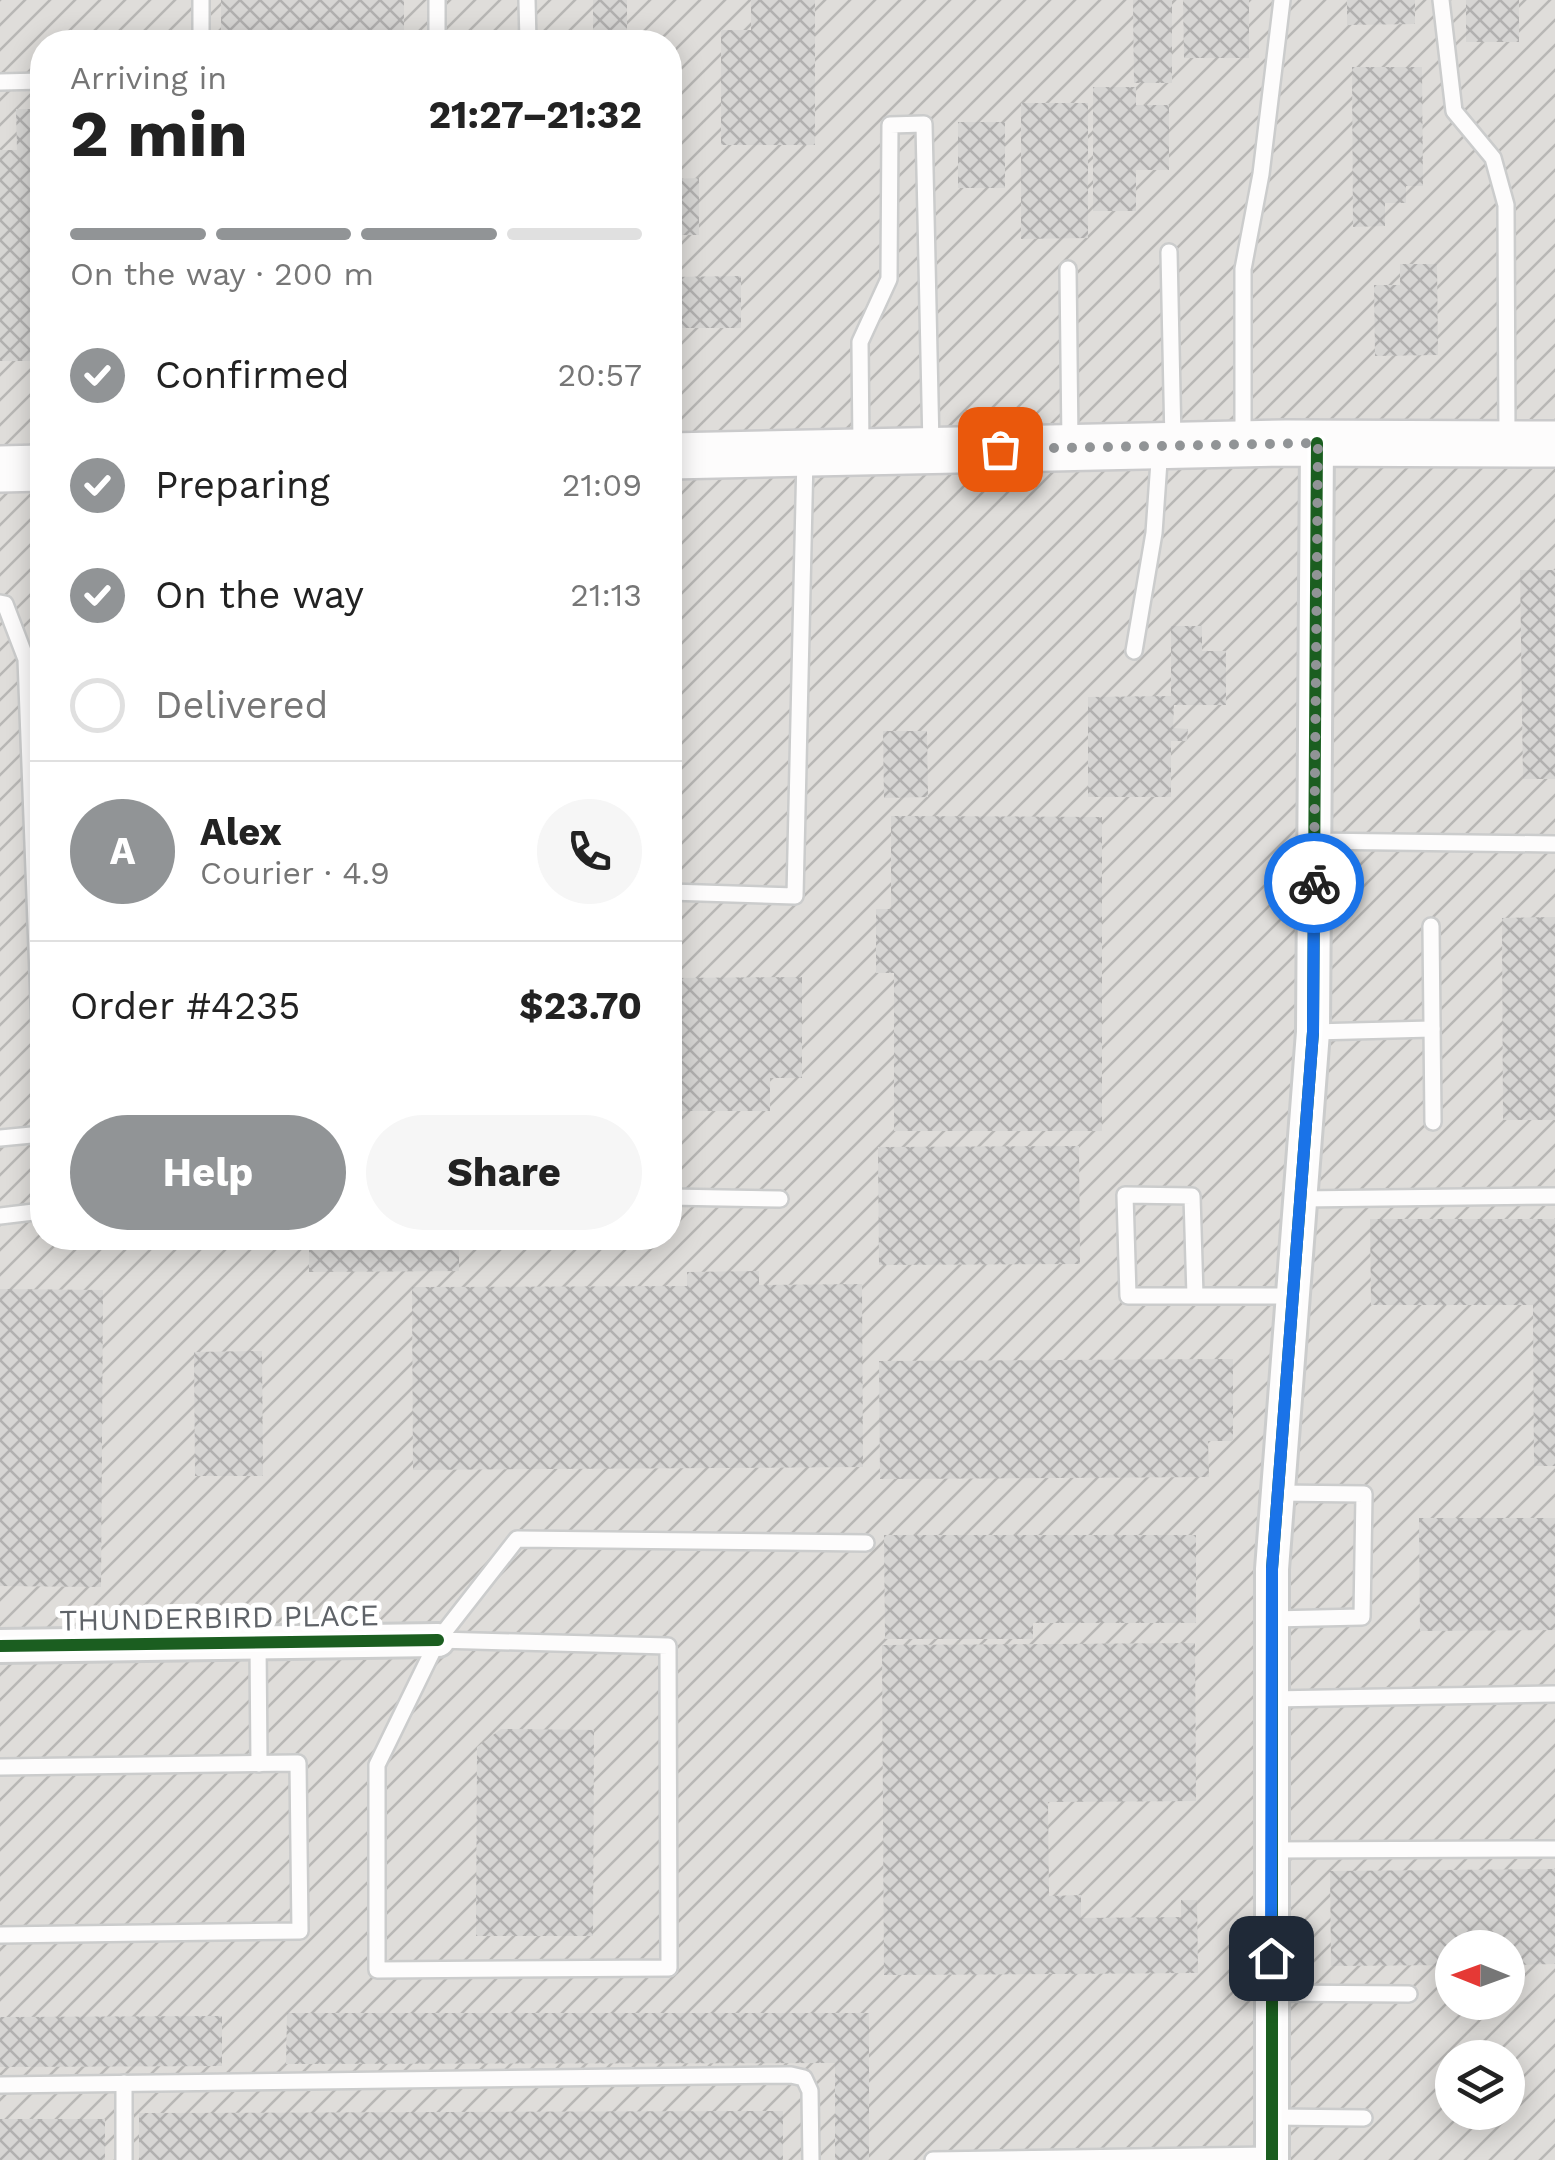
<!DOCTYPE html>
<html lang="en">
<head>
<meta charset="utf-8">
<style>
	:root { --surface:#fff; --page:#f6f6f6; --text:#222; --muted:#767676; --line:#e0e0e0; --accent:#919496 }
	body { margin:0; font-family:"Work Sans",sans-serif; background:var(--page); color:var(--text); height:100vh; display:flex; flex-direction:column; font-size:38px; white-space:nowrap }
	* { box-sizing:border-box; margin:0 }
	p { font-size:32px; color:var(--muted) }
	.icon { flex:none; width:55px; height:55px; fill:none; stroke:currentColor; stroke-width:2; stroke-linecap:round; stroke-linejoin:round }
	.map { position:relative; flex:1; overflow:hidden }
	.panel { position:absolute; left:30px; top:30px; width:652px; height:1220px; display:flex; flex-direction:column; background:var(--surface); border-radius:40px; box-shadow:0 5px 25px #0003 }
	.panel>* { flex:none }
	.needle { width:65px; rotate:271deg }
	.controls { position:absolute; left:1435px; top:1930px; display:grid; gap:20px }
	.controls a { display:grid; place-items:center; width:90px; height:90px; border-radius:50%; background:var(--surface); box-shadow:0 5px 25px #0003; font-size:50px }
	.pin { position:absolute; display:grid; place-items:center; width:85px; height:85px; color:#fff; margin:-42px; border-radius:20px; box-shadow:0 5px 15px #0006 }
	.courier { position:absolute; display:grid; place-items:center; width:100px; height:100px; margin:-50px; border:8px solid #1a73e8; border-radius:50%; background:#fff; color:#222; box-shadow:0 2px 12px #0007 }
	.head em { font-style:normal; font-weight:700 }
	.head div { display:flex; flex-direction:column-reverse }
	.head { display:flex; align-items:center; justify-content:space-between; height:170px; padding:0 40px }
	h1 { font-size:65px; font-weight:700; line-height:75px }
	.bar { display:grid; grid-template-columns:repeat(4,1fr); gap:15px 10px; align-content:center; height:120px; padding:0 40px }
	.bar i { height:12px; border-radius:8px; background:var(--line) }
	.bar .current { background:var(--accent) }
	.bar p { grid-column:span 4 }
	.line { display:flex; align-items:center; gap:25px; padding:0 40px; border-top:2px solid var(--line) }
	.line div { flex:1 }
	.round { display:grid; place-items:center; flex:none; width:105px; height:105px; border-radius:52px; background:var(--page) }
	ol { padding:0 40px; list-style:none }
	li { display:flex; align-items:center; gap:30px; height:110px }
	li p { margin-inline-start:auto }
	li .icon { padding:10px; border-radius:50%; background:var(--accent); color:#fff; stroke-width:4 }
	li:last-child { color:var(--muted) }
	li i { width:55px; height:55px; border:5px solid var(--line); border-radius:50% }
	.cta { display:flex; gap:20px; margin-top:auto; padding:20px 40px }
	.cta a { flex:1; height:115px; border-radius:60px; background:var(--accent); color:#fff; font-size:40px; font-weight:700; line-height:115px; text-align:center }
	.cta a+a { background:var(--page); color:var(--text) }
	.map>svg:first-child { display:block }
</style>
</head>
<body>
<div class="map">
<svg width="1555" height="2160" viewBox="0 0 1555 2160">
	<defs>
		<pattern id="industrial-furrows" width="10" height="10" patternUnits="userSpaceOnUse" patternTransform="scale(2.5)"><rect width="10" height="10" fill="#dfddda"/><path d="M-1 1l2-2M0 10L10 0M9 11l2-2" fill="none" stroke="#b8b7b5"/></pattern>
		<pattern id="building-cross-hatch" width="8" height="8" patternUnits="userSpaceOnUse" patternTransform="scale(2.5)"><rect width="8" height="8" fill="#d6d5d3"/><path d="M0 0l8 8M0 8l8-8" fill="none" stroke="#b1b0af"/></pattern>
	</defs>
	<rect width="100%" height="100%" fill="#efeeea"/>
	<path fill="url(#industrial-furrows)" fill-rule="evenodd" d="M0,0H1555V2160H0ZM42,42H670V1238H42ZM1452,1948H1508V2002H1452ZM1452,2058H1508V2112H1452Z"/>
	<g fill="url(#building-cross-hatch)">
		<rect x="221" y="0" width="183" height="42"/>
		<rect x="593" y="0" width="34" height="42"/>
		<polygon points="751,0 815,0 815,145 721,145 721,30 751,30"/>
		<polygon points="1133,0 1172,0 1172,83 1134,83"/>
		<polygon points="1183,0 1249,0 1249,58 1184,58"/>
		<polygon points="1347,0 1415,0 1415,24 1347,25"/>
		<rect x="1466" y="0" width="53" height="42"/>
		<polygon points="1352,67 1422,67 1423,186 1406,186 1406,203 1385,203 1385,226 1353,227"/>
		<polygon points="1093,87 1136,87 1136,105 1169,105 1169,170 1136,170 1136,211 1093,211"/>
		<polygon points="1021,103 1088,103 1088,238 1021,239"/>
		<polygon points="16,109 42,109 42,361 0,361 0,150 17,150"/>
		<rect x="958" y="122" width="47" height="66"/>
		<polygon points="699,178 699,235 670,235 670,179"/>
		<polygon points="1400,264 1437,264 1438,355 1375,356 1374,285 1400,285"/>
		<polygon points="741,276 741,328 670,328 670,277"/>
		<polygon points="1520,570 1555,570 1555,779 1523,779"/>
		<polygon points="1171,626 1202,626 1202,651 1226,651 1226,705 1174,705 1173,728 1188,729 1187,741 1171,741 1171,797 1088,797 1088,697 1171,696"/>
		<polygon points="883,731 927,731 928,797 884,798"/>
		<polygon points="891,816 1102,817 1102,1131 894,1131 894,973 876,973 876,909 891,909"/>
		<polygon points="1555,917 1555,1120 1503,1120 1502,918"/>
		<polygon points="802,977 802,1078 770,1078 770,1111 670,1111 670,978"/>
		<polygon points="1079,1146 1080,1264 879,1265 878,1147"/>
		<polygon points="1370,1219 1555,1219 1555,1466 1534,1466 1533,1305 1371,1305"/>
		<polygon points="309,1238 459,1238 459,1271 309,1272"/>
		<polygon points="759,1271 759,1285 862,1284 863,1467 413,1470 412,1287 687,1286 687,1272"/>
		<polygon points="0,1289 103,1290 101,1587 0,1586"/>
		<polygon points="262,1351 263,1476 195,1476 194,1352"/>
		<polygon points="1233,1359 1233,1441 1208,1441 1209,1477 880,1479 879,1361"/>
		<polygon points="1419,1518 1555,1518 1555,1630 1420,1631"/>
		<polygon points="884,1535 1196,1535 1196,1623 1033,1623 1033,1639 885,1639"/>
		<polygon points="1195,1643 1196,1801 1048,1802 1049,1896 1081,1895 1081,1918 1181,1917 1181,1900 1197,1900 1198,1973 884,1975 882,1645"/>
		<polygon points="501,1729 594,1730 593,1936 476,1936 477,1747"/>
		<polygon points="1555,1869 1555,1964 1508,1965 1508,1948 1452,1948 1452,1965 1331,1966 1330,1871"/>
		<polygon points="287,2013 869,2013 869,2160 835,2160 835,2063 286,2064"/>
		<polygon points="222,2016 222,2066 0,2067 0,2017"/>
		<polygon points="783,2111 783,2160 139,2160 139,2113"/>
		<rect x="0" y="2119" width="105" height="41"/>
	</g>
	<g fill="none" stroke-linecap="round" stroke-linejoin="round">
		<defs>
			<g id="lane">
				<polyline points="201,0 201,42"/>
				<polyline points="437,0 437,42"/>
				<polyline points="527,0 528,42"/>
				<polyline points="1441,0 1454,111 1493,158 1506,205 1507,440"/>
				<polyline points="0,82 42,81"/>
				<polyline points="1169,252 1173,441"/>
				<polyline points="1068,269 1070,443"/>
				<polyline points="1243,440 1243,269 1261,174 1282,0"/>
				<polyline points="861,448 860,342 889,279 890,125 924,124 931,446"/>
				<polyline points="0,603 5,604 26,659 42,1081"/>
				<polyline points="1134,651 1154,533 1160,447"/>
				<polyline points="1314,841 1555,844"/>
				<polyline points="670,892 795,896 805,457"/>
				<polyline points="1431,926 1433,1122"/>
				<polyline points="1313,1032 1432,1029"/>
				<polyline points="0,1138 42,1134"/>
				<polyline points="670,1197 780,1199"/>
				<polyline points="1300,1199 1555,1196"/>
				<polyline points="0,1216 42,1211"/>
				<polyline points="1195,1296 1192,1196 1125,1195 1128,1296 1293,1296"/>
				<polyline points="1272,1619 1362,1617 1364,1494 1277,1493"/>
				<polyline points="438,1640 668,1646 669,1968 377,1970 377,1765 438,1640 517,1539 866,1543"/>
				<polyline points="258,1643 259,1764"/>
				<polyline points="1271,1699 1555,1694"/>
				<polyline points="0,1767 298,1763 300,1931 0,1935"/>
				<polyline points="1270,1850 1555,1849"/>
				<polyline points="1271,1993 1409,1994"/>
				<polyline points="124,2083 124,2160"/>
				<polyline points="0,2085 791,2075 804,2078 810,2091 811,2160"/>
				<polyline points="1273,2117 1364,2118"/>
				<polyline points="933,2160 1272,2155"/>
			</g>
			<g id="street">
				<polyline points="0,1646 438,1640"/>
				<polyline points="1272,2160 1272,1569 1313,1032 1317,443"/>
			</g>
			<g id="secondary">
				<polyline points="670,456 1286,443 1555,444"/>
				<polyline points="0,469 42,468"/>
			</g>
		</defs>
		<use href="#lane" stroke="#cbcccc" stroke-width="20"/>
		<use href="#street" stroke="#cbcccc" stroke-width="38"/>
		<use href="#secondary" stroke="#cacacb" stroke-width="50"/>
		<use href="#lane" stroke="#fdfcfc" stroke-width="15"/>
		<use href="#street" stroke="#fdfcfc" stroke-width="32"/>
		<use href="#secondary" stroke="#fdfcfc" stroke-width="45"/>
		<defs>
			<g id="cycleway">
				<polyline points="0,1646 438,1640"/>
				<polyline points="1272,2160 1272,1569 1313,1032 1317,443"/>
			</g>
		</defs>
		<use href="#cycleway" stroke="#fff" stroke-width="19"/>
		<use href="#cycleway" stroke="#1b5e20" stroke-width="12"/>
	</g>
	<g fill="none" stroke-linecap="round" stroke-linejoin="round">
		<polyline stroke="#919496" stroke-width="10" stroke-dasharray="0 18" points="1000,449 1318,443 1314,883"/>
		<polyline stroke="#1a73e8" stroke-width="12" points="1271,1958 1272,1569 1313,1032 1314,883"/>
	</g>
	<g text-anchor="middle" stroke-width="10" stroke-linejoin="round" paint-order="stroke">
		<g font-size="30" fill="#5f6368" stroke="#fff">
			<text transform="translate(219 1618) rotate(-1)" y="10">THUNDERBIRD PLACE</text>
		</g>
	</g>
</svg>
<div class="controls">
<a><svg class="needle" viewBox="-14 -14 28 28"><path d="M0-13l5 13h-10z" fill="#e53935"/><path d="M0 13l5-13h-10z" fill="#767676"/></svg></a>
<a><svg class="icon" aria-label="layers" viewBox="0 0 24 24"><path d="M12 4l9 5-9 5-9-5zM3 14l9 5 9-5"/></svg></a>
</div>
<div class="pin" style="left:1000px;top:449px;background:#ea580c"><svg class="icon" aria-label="bag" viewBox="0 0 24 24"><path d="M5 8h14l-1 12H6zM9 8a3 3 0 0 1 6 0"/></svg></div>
<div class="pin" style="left:1271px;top:1958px;background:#1f2937"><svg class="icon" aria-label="home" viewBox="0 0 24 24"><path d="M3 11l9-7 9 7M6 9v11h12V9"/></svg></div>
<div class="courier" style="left:1314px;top:883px"><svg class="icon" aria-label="bike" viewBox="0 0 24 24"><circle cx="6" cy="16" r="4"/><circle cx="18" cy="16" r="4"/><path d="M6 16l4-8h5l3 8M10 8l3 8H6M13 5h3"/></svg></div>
<section class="panel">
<div class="head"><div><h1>2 min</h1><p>Arriving in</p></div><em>21:27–21:32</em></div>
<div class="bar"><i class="current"></i><i class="current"></i><i class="current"></i><i></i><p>On the way · 200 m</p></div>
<ol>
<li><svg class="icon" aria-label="check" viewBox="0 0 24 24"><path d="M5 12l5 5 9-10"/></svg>Confirmed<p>20:57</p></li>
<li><svg class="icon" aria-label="check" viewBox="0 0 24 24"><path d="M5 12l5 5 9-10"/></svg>Preparing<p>21:09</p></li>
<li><svg class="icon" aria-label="check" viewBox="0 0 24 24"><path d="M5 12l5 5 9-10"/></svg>On the way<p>21:13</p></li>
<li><i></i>Delivered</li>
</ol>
<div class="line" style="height:180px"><b class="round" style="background:var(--accent);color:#fff">A</b><div><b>Alex</b><p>Courier · 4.9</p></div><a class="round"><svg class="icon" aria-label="phone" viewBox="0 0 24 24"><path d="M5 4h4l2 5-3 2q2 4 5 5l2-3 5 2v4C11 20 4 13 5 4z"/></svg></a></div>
<div class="line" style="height:130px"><div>Order #4235</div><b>$23.70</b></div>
<div class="cta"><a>Help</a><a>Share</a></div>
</section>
</div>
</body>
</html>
